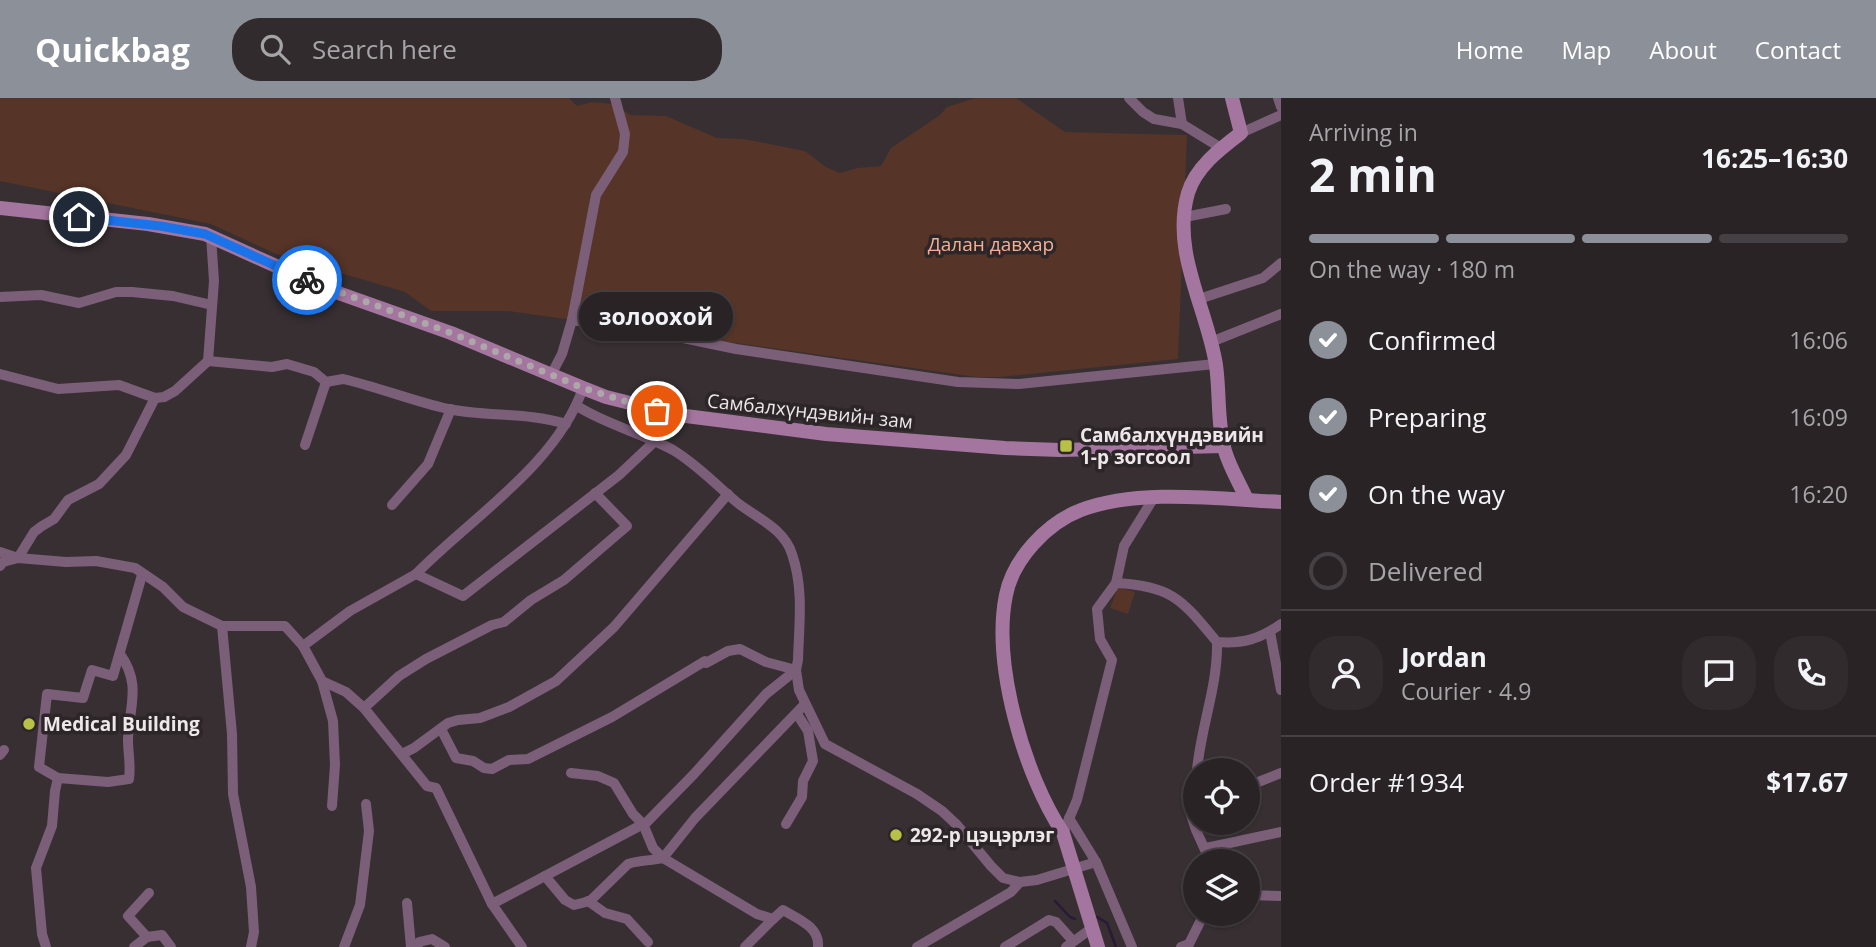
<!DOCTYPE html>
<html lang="en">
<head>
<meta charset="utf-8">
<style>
	:root { --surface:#292326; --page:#312b2e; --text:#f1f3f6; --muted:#a5a4a7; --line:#454043; --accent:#8c9099 }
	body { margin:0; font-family:"Open Sans",sans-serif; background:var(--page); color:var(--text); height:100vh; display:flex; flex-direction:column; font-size:26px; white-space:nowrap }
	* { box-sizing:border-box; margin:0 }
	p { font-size:23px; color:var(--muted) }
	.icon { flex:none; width:38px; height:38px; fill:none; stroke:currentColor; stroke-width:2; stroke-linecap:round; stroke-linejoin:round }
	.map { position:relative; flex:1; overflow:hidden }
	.sheet { display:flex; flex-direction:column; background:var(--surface); width:595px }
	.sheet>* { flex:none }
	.controls { position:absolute; left:1183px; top:660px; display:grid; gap:14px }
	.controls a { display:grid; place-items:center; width:77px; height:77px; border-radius:50%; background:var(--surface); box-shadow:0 2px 5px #0004,0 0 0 2px var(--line); font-size:35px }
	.pin { position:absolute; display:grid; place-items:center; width:60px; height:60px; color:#fff; margin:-30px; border:4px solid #fff; border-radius:50%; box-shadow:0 2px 7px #0007 }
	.courier { position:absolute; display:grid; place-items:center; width:70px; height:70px; margin:-35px; border:5px solid #1a73e8; border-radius:50%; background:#fff; color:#222; box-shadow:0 2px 9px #0007 }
	.bubble { position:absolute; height:49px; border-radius:24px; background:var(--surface); box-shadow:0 2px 5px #0004,0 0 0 2px var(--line); font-size:23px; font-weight:700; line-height:49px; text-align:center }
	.head em { font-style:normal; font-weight:700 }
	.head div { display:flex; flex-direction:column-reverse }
	.head { display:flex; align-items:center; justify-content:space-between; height:119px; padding:0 28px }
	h1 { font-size:46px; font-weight:700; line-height:52px }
	.bar { display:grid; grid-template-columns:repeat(4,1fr); gap:10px 7px; align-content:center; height:84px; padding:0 28px }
	.bar i { height:9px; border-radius:5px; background:var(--line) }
	.bar .selected { background:var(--accent) }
	.bar p { grid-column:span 4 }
	.line { display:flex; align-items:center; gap:18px; padding:0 28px; border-top:2px solid var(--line) }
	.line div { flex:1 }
	.round { display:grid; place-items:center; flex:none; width:74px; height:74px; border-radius:28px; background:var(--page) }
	ol { padding:0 28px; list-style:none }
	li { display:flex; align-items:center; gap:21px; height:77px }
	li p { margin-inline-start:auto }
	li .icon { padding:7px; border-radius:50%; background:var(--accent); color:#fff; stroke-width:4 }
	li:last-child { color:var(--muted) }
	li i { width:38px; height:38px; border:4px solid var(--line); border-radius:50% }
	header { display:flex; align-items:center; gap:42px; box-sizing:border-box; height:98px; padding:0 35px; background:var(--accent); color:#fff }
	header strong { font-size:33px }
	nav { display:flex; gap:38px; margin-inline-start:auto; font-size:24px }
	.search { width:490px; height:63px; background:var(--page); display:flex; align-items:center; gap:18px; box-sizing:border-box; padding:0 24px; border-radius:28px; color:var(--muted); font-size:26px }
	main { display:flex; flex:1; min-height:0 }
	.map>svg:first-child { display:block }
</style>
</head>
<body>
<header>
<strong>Quickbag</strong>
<div class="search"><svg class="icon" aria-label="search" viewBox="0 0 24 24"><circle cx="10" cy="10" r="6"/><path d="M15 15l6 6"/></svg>Search here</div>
<nav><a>Home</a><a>Map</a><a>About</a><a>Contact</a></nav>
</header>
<main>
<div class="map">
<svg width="1281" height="849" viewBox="0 0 1281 849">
	<rect width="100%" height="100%" fill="#372f32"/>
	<g fill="#563427">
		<polygon points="0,0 569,0 577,8 591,4 615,6 630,17 666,18 717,40 744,41 805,53 826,69 840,75 857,70 881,68 891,50 940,17 947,9 975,0 1016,0 1065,34 1187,37 1178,261 1000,279 977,279 508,213 431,213 405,194 276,156 211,126 0,83"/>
		<polygon points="1118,489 1135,494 1128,516 1110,510"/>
	</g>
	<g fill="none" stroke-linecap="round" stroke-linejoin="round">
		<g stroke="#291a38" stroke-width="2.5">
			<polyline points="1055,803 1070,819 1075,821"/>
			<polyline points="1097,819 1107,825 1116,849"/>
		</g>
		<g stroke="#7b5e78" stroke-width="10">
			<polyline points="1129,0 1143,14 1154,21 1182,26 1221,50"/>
			<polyline points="1178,0 1182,26"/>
			<polyline points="1278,0 1281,9"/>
			<polyline points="1241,35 1281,17"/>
			<polyline points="1185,119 1226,111"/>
			<polyline points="0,199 41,197 79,205 116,194 132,194 173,198 212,207"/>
			<polyline points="1199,201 1263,180 1281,165"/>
			<polyline points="572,222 596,97 623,54 625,36 615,0"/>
			<polyline points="1211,244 1281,216"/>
			<path d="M208,263L272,269L287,266L314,274L326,284L343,281C378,289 412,303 448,311C487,319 528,314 566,326"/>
			<polyline points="0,276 58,291 119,287 155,300 164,299 175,293 208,263 214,183 211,138"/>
			<polyline points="551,277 562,256 572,222 664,236 736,251 958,284 1019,286 1215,266"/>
			<path d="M577,308C607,327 642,335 673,352C698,367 717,388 739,406C759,421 784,431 792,456C804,491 799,526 798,562L796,572L799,592L825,646L917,696L942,713L957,727L991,768L1003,780L1020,784L1037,782L1096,764"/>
			<polyline points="305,347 326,284"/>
			<polyline points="392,407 428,366 451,311"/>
			<polyline points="0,454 18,460 34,434 42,428 54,421 68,402 99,386 126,357 155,300"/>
			<polyline points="0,468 3,464 18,460 66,464 96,463 135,470 163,489 183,509 222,528 285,528 303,548 322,583 346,594 364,610 427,688 436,690 492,806 522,849"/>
			<path d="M416,476C471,420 557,366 583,290"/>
			<path d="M1116,485C1173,488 1182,502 1217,544C1243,546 1260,541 1281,526"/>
			<polyline points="222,528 232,636 233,696 251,789 254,834 251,849"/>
			<polyline points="1270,534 1281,592"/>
			<polyline points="303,548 350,513 416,476 463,498 619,377 655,343"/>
			<polyline points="322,583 333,623 335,667 332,708"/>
			<path d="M805,606L695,720L663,760L757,816L773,821L783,812C798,821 820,829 818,849"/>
			<polyline points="364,610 399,578 426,561 492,527 504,524 531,502 564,482 627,428 595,395"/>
			<polyline points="441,631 456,660 473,663 484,670 492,671 509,662 528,661 612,619 705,563 706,565 728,553 740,551 766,564 796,572"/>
			<polyline points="402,656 414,650 448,625 458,622 480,620 509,609 556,583 614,529 728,396"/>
			<polyline points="0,657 4,652"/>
			<path d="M1197,672C1201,628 1218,588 1217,544"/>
			<polyline points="571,675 598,678 614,685 633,716 643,726 653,750 663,760"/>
			<path d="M58,680L108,684L129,681C131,668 128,655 128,642C129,608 142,587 120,556"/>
			<polyline points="1248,688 1281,675"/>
			<polyline points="1195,697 1188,708 1196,732 1210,763"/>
			<polyline points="1193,698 1195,684"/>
			<polyline points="1069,720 1096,764 1132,849"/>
			<polyline points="786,726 802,699 803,683 813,663 808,633 797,616"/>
			<polyline points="1063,735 1077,702 1112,562 1100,541 1097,511 1116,485 1124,448 1153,401"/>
			<polyline points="1206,750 1281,734"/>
			<path d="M545,778L565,802L574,807L590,803L628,766C639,762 651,763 663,760"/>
			<polyline points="1248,797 1281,798"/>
			<polyline points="588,803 605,815 627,821 648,844"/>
			<polyline points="407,805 411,849"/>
			<polyline points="492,806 647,724 694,676 766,596 796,572"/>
			<polyline points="147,839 128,818 149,795"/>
			<polyline points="46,849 42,836 36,770 52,728 55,693 58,680 39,669 47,596 83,600 92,572 113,578 142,477"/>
			<polyline points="134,849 147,839 162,837 171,849"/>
			<polyline points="344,849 360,807 369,733 366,706"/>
			<polyline points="417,849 419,844 432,841 445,849"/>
			<polyline points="745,849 773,821"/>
			<polyline points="917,849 1011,794 1020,784"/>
			<polyline points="1005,849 1049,822 1056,824 1073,843"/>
			<polyline points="1066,849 1092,830"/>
			<polyline points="1181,849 1189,846 1204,816"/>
		</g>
		<g stroke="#a3759f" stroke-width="14">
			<path d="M1232,0L1241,35C1220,51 1196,69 1188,95C1171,154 1207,210 1216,267C1220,295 1217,326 1225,353C1230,370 1240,386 1247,402"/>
			<polyline points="0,110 148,126 205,136 327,191 451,235 583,290 606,299 678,317 826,336 1005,350 1060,352 1224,348"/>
			<path d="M1098,849L1063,735C1024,677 992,565 1006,497C1013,461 1047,425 1081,412C1139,390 1220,401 1281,404"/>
		</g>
	</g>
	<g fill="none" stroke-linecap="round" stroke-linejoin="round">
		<polyline stroke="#ada7a9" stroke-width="7" stroke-dasharray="0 12.6" points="307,182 451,235 583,290 657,313"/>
		<polyline stroke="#1a73e8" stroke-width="9" points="79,119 160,128 205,136 307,182"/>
	</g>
	<g fill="#b7c148" stroke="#2d2628" stroke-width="2.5">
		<rect x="1059" y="341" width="14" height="14" rx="3.5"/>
		<circle cx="29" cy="626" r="7"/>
		<circle cx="896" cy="737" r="7"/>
	</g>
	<g text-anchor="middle" stroke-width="7" stroke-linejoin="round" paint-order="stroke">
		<g font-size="19" fill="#f4af95" stroke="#2d2628">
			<text x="991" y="153">Далан давхар</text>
		</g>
		<g font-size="19" fill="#ede7e9" stroke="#2d2628">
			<text transform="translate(810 313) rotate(6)" y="7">Самбалхүндэвийн зам</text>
		</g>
		<g font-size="19" font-weight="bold" fill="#ede7e9" stroke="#2d2628" text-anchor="start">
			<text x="1080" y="344">Самбалхүндэвийн<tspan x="1080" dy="22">1-р зогсоол</tspan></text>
			<text x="43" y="633">Medical Building</text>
			<text x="910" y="744">292-р цэцэрлэг</text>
		</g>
	</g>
</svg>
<div class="controls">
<a><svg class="icon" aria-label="locate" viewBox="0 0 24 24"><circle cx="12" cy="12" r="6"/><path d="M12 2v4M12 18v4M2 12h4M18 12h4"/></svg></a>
<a><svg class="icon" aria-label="layers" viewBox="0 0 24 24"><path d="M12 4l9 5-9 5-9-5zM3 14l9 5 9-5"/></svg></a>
</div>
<div class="pin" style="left:657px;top:313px;background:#ea580c"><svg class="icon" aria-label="bag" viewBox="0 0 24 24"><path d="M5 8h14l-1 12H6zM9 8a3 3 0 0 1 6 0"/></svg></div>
<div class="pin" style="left:79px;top:119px;background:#1f2937"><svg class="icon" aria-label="home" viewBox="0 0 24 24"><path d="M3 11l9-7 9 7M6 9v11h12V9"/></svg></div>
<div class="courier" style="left:307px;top:182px"><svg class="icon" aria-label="bike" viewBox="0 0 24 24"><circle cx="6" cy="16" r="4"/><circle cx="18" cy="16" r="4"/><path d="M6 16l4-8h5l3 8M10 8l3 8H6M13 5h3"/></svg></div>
<div class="bubble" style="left:579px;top:194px;width:154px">золоохой</div>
</div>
<section class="sheet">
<div class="head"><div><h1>2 min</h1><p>Arriving in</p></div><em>16:25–16:30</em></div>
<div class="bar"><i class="selected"></i><i class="selected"></i><i class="selected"></i><i></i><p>On the way · 180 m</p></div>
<ol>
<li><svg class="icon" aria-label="check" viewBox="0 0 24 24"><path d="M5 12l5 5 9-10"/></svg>Confirmed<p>16:06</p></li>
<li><svg class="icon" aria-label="check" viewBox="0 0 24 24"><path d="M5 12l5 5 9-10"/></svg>Preparing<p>16:09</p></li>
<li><svg class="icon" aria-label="check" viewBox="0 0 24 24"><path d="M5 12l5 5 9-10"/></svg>On the way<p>16:20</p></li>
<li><i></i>Delivered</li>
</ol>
<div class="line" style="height:126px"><a class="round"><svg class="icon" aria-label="person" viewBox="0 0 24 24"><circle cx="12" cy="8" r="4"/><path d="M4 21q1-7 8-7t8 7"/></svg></a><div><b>Jordan</b><p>Courier · 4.9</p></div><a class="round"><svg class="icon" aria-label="chat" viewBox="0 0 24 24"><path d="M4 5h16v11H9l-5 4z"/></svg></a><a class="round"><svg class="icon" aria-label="phone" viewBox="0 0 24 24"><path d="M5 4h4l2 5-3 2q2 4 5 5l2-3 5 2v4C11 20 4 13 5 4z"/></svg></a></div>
<div class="line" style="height:91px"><div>Order #1934</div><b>$17.67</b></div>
</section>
</main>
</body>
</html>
